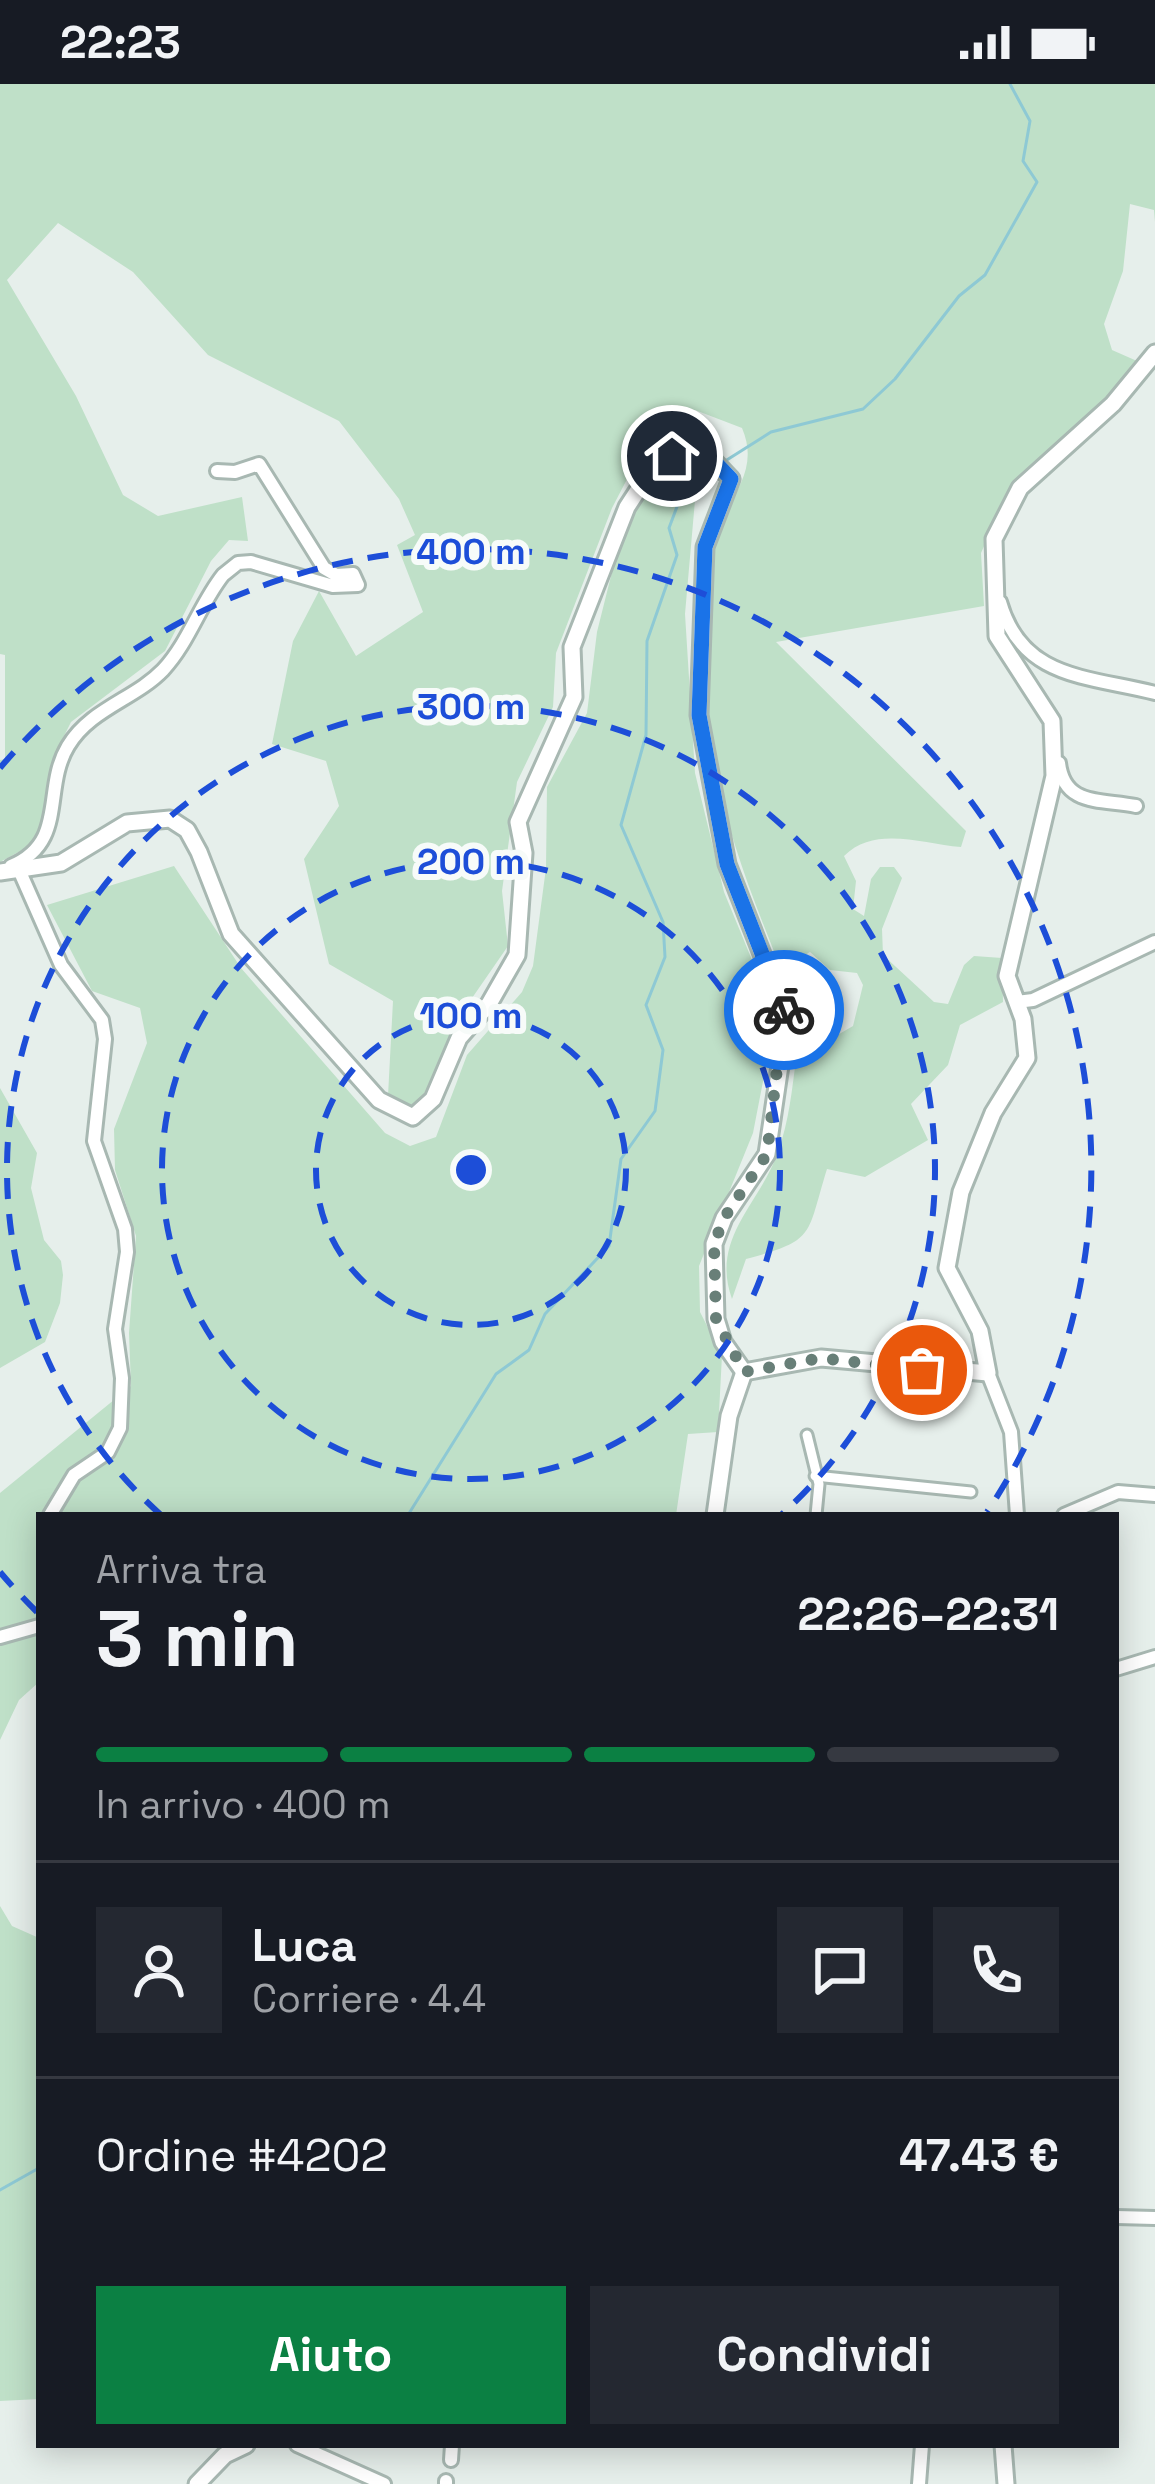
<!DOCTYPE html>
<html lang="it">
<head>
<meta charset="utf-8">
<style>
	:root { --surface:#171b24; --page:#242831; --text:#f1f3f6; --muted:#9ea1a6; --line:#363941; --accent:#0b8043 }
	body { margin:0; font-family:"Space Grotesk",sans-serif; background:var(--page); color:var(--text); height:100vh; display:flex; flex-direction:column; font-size:45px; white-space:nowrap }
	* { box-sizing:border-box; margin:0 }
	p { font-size:39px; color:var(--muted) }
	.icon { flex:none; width:66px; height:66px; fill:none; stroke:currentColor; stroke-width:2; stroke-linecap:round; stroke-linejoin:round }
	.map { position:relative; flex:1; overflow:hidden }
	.panel { position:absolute; left:36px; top:1428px; width:1083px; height:936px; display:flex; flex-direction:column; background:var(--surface); border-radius:0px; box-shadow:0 6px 30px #0003 }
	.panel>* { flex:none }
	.pin { position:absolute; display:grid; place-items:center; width:102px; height:102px; color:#fff; margin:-51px; border:6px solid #fff; border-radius:50%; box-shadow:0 3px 12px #0007 }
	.courier { position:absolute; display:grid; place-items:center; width:120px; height:120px; margin:-60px; border:9px solid #1a73e8; border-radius:50%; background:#fff; color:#222; box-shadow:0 3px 15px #0007 }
	.overview em { font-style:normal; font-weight:800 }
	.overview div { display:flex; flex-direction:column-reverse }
	.overview { display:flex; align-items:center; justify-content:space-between; height:204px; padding:0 60px }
	h1 { font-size:78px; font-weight:800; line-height:90px }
	.bar { display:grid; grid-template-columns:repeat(4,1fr); gap:18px 12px; align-content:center; height:144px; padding:0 60px }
	.bar i { height:15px; border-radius:9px; background:var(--line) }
	.bar .on { background:var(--accent) }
	.bar p { grid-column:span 4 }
	.line { display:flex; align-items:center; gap:30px; padding:0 60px; border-top:3px solid var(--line) }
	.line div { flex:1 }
	.round { display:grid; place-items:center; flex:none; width:126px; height:126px; border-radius:0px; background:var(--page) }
	.action { display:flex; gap:24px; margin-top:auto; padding:24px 60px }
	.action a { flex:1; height:138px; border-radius:0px; background:var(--accent); color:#fff; font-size:48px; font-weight:800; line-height:138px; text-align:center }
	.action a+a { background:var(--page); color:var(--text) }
	.status { display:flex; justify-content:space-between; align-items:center; height:84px; padding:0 60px; background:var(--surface); direction:ltr }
	.status svg { height:33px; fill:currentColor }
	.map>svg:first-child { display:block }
</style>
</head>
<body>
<div class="status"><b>22:23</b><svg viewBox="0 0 49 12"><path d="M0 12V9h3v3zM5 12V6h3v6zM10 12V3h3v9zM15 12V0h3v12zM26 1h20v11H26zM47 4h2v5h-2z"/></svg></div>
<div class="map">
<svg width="1155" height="2400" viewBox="0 0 1155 2400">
	<rect width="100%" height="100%" fill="#e6efeb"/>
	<g fill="#bfe0c8">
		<path d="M0,0H1155V138L1154,126L1130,120L1123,187L1104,240L1112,266L1137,277L1101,321L1009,406L981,469L984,522L776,558L966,747L961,763C922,760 875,741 844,772L856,797L853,825L864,832L871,795L880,783H894L902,794L882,845L883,871L934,918L948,920L964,881L974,872L1002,874L1003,918L960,941L948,981L911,1020L928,1056L865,1093L827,1085C806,1152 817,1156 746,1175L732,1215C710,1154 760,1120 778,1068C789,1037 792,1006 796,975L853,942L863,901L857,889L830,886L810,868L781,885C745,795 707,701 708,603C708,554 703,493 718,447C731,410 760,386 742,344L695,326L669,332L649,353L612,424L556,569L553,623L517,698L502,807L508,862L461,930L429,1007L411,1026L388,1012L393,917L329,880L304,775L339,722L326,677L272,660L293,557L319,507L356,572L423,528L397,461L415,451L399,415L339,337L208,271L133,188L58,139L7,196L76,312L123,411L158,432L242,413L248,457L229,456L211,477L165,567L71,638L61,658L37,758L0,778V676L5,675V571L0,570Z"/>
		<path d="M668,381C686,382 692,387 696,405L685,530L695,689L724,808L764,905L773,946L753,1049L699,1182L700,1228L722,1271L718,1348L688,1350L676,1431H39V1598L19,1616L0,1656V1409L131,1302L129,1249L136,1152L115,1086L114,1045L147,959L140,924L92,907L47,821L174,782L241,884L385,1049L410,1062L436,1053L467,971L522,908L533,882L546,784L547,703L587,629L597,548L619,460L648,395Z"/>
		<polygon points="0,1004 37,1069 31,1104 44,1156 61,1177 63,1191 60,1219 45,1258 0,1284"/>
		<polygon points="0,1822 12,1842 39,1854 39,2315 0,2317"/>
	</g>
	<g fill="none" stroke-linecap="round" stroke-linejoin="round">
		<g stroke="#8ec9d4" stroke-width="3">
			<polyline points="722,379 771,348 863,325 895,295 959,212 985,191 1037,98 1023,77 1030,37 1010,0"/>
			<polyline points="408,1431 496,1290 529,1266 545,1230 609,1162 621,1075 655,1027 663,966 646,921 665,873 663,838 621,741 646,651 647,557 677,471 669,444 678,420 715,386"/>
			<polyline points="0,2106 39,2084"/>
		</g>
		<defs>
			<g id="pedestrian">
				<polyline points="807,1351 819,1400 816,1431"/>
				<polyline points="815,1392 971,1408"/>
			</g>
			<g id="minor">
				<path d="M1000,518C1022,595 1087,592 1155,609"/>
				<path d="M1059,679C1064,722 1100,715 1136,722"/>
				<path d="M11,782C68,758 42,705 68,662C90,625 135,615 163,586C189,558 200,520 223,491L238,479L251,478L333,502L358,501L353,490L336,491L324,484L259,380L235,388L217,387"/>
				<polyline points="20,788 61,881 102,936 105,955 94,1057 125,1145 127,1168 115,1245 122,1294 120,1344 108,1368 74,1391 50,1431"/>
				<polyline points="1016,918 1033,916 1155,858"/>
				<polyline points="988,1289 1011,1348 1017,1431"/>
				<polyline points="1064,1431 1118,1408 1155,1411"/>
				<polyline points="0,1553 39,1542"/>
				<polyline points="1116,1585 1155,1573"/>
				<polyline points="1116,2133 1155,2134"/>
				<polyline points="297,2361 384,2400"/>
				<polyline points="451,2376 452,2361"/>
				<polyline points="446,2400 446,2397"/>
				<polyline points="919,2400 922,2361"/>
			</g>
			<g id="tertiary">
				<polyline points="0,788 61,779 127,739 170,735 187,746 199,768 231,850 379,1016 413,1033 433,1015 459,954 489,920 517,871 524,769 518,738 574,613 572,563 627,423 653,383 672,372 710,373 731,395 705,463 699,631 727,780 787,934 767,1070 724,1134 714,1160 716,1235 723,1258 744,1288"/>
				<polyline points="744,1288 821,1274 988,1289 980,1247 947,1184 961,1108 993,1029 1027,974 1023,935 1007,892 1054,692 1052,637 997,552 994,455 1020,404 1113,320 1155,269"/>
				<polyline points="715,1431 729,1332 744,1288"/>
				<polyline points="1003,2361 1006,2400"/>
				<polyline points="197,2400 225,2371 246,2361"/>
			</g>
		</defs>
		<use href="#pedestrian" stroke="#a8b8b2" stroke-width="15"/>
		<use href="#minor" stroke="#a8b8b2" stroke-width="18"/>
		<use href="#tertiary" stroke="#a8b8b2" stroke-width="21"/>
		<use href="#pedestrian" stroke="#fff" stroke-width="9"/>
		<use href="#minor" stroke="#fff" stroke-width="12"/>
		<use href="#tertiary" stroke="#fff" stroke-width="15"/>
	</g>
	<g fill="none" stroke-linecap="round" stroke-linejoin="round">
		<polyline stroke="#687f78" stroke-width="12" stroke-dasharray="0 21.6" points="784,926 767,1070 724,1134 714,1160 716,1235 744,1288 821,1274 922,1286"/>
		<polyline stroke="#1a73e8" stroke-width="15" points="672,372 710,373 731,395 705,463 699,631 727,780 784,926"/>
	</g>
	<g fill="none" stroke="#1d4ed8" stroke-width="6" stroke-dasharray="21 15">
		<circle cx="471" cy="1086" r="155"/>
		<circle cx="471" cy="1086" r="309"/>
		<path d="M161 1431A464 464 0 1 1 781 1431"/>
		<path d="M37 1528A619 619 0 0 1 0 1488M0 684A619 619 0 0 1 987 1428"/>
	</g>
	<circle cx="471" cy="1086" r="18" fill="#1d4ed8" stroke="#f7fbf9" stroke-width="6"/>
	<g font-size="36" text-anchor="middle" font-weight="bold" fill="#1d4ed8" stroke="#f7fbf9" stroke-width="12" stroke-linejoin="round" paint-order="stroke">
		<text x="471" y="480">400 m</text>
		<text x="471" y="635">300 m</text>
		<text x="471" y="790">200 m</text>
		<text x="471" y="944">100 m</text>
	</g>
</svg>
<div class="pin" style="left:922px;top:1286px;background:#ea580c"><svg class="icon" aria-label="bag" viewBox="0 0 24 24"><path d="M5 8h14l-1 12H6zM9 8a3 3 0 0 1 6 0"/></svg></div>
<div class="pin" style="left:672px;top:372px;background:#1f2937"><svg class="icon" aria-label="home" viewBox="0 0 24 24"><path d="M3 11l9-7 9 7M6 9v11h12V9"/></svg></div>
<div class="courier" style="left:784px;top:926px"><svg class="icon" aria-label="bike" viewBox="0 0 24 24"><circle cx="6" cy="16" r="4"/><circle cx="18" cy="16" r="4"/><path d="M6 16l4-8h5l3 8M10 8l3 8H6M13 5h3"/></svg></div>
<section class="panel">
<div class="overview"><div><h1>3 min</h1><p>Arriva tra</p></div><em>22:26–22:31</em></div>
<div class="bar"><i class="on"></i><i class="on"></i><i class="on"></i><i></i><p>In arrivo · 400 m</p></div>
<div class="line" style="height:216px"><a class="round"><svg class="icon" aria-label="person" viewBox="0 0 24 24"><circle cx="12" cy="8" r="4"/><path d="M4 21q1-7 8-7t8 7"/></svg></a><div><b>Luca</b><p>Corriere · 4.4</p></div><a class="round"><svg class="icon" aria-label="chat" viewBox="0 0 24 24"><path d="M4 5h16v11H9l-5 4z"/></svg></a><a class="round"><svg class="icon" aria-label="phone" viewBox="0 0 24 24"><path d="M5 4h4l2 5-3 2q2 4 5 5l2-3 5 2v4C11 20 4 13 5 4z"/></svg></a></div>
<div class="line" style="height:156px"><div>Ordine #4202</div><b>47.43 €</b></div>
<div class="action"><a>Aiuto</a><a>Condividi</a></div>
</section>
</div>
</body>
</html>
